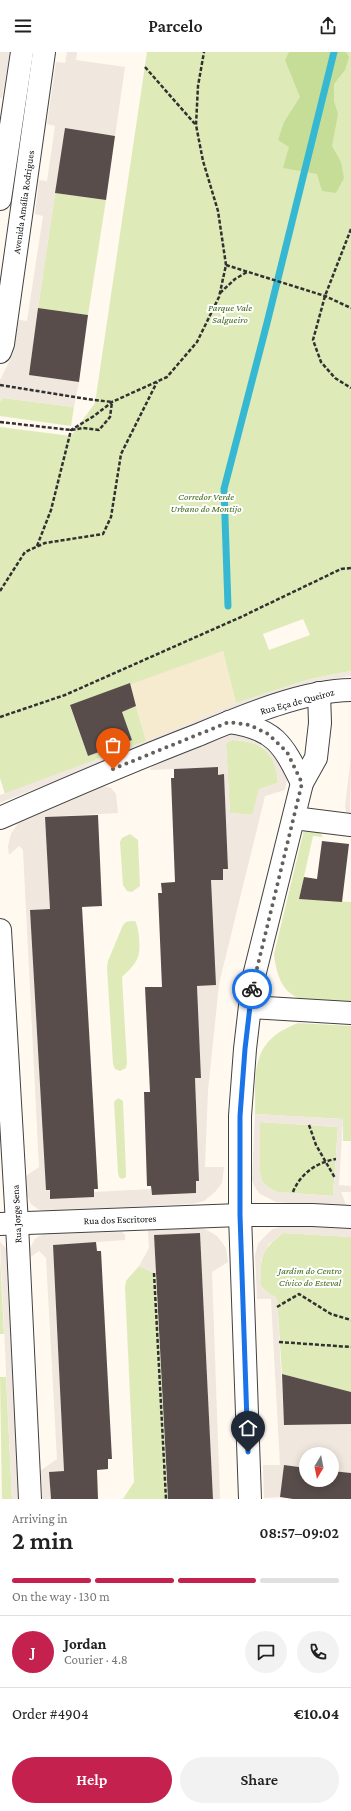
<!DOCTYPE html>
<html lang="en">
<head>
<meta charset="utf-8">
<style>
	:root { --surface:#fff; --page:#f2f2f2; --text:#222; --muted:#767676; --line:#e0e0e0; --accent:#c4214f }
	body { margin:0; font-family:"Crimson Pro",serif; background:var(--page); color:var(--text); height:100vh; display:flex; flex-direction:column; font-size:15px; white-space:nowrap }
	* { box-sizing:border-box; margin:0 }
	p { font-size:13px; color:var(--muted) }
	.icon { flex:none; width:22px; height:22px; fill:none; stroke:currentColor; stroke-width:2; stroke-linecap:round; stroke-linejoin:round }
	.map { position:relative; height:1447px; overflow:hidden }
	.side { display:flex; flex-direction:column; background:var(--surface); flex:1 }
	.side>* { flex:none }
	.needle { width:26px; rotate:190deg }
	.buttons { position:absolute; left:299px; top:1395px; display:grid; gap:8px }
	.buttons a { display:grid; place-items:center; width:40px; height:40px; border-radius:50%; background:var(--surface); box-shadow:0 2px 10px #0003; font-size:20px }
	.pin { position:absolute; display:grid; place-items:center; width:34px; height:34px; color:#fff; margin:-41px -17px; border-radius:50% 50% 50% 0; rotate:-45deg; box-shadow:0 0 4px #0007 }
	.pin .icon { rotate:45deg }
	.courier { position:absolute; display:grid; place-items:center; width:40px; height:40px; margin:-20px; border:3px solid #1a73e8; border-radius:50%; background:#fff; color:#222; box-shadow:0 1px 5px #0007 }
	.headline em { font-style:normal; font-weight:600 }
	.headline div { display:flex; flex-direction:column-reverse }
	.headline { display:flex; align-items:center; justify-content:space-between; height:68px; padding:0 12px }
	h1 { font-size:26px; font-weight:600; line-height:30px }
	.bar { display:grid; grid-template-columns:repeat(4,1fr); gap:6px 4px; align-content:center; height:48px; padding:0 12px }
	.bar i { height:5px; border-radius:3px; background:var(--line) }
	.bar .selected { background:var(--accent) }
	.bar p { grid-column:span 4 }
	.line { display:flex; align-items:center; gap:10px; padding:0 12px; border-top:1px solid var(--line) }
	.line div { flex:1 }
	.round { display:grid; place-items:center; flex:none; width:42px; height:42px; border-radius:21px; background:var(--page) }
	.primary-button { display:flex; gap:8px; margin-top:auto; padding:8px 12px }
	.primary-button a { flex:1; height:46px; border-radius:24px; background:var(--accent); color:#fff; font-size:16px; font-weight:600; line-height:46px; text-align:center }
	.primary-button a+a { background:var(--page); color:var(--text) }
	header { display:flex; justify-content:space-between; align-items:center; height:52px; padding:0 12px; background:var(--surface); font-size:18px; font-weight:600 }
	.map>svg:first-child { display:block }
</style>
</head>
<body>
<header><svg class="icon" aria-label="menu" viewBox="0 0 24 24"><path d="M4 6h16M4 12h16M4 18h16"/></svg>Parcelo<svg class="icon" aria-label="share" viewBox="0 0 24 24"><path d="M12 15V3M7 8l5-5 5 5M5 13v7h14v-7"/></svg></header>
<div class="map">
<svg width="351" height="1447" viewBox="0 0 351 1447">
	<rect width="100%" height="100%" fill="#fff9f0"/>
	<polygon fill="#f6eacf" points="223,599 236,651 146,689 130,631"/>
	<g fill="#deebb8" fill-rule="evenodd">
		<path d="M147,0H351V619L310,627L236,651L223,599L70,654L88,704L132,688L122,660L136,654L146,689L5,742L0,726V375L71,384L95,351ZM303,567L310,583L269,598L263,582Z"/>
		<polygon points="55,141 106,148 88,263 38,256"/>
		<polygon points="3,346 74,355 71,374 0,364 0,350"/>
		<path d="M232,688C262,690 276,699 278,731L259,737L253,763L230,761L226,691Z"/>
		<path d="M304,778L320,780L323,785L313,784L299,847L351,850V952C308,949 280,956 274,902Z"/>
		<polygon points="130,782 138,788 140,834 132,840 127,839 123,833 120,790 122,786"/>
		<path d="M131,869H135C139,874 141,899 138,905C135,913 128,919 122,925L127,1011L126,1016L120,1019L115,1017L113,1012L107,915L108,909L123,873L126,870Z"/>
		<path d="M298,971L351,974V1089H343V1067L255,1062C256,1031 250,1001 278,981C284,977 291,974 298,971Z"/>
		<polygon points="118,1046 123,1049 126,1121 126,1125 122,1127 119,1125 118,1121 114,1050"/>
		<path d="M260,1070L338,1075L333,1144L277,1140C271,1137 265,1134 262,1129C257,1118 260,1083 260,1070Z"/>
		<path d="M283,1181L351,1185V1340L282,1322L277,1246L268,1241L261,1234C260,1206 260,1199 283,1181Z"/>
		<polygon points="0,1203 4,1282 0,1282"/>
		<polygon points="139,1214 156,1222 168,1447 123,1447 134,1430 125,1235 126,1229"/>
		<polygon points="0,1325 6,1325 12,1447 2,1447"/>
	</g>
	<polygon fill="#c6dd97" points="289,0 346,0 349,5 345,18 334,32 334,49 338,62 332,94 341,110 344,126 336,141 322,139 317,122 283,116 289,95 278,88 284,70 300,45 285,8"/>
	<g fill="#f0e7de" fill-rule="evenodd">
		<polygon points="0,0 10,0 2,46 0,46"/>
		<polygon points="67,0 77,0 76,8 125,15 115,84 65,77 38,256 29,323 79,330 74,355 3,346 0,350 0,328 12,304 19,268 27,269 43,164 35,162 39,128 47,129 55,74 47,72 56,10 65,11"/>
		<polygon points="351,619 351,624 309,631 255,648 0,751 0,743 146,689 236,651 310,627"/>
		<path d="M239,680L266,688L284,712L287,726L285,738L265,744L219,932L208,1039L205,1115H224L222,1131L215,1140L204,1149L192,1152L45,1159L38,1157L31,1152L26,1141V1124L39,1115L23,798L19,794L9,803L8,794L11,782L18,771L24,766L101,733L111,736L116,742L118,761L45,765L50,857L30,858L46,1138H50V1147L94,1145V1140L151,1137L152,1143L196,1141V1129H199L195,1026H201L197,934L215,933L211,839L206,828H223V817H228L224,723H218V715L150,718L153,712L223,683ZM232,688L245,689L263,695L272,707L277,721L278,731L259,737L252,763L230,761L226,691Z"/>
		<polygon points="351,705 350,757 351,765 346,759 345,754"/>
		<path d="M255,1062L343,1067L339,1133L351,1134V1140H341L347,1155L276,1150L260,1142L254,1134L252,1127ZM260,1070L338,1075L333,1144L277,1140L269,1136L262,1129L260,1120Z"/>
		<polygon points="196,1174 207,1178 217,1184 226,1196 228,1210 212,1220 220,1447 213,1447 200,1181 154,1183 156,1222 139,1214 149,1196 148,1179 152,1176"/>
		<polygon points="284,1174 351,1177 351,1185 283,1181 269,1192 261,1208 261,1234 268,1241 277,1246 284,1373 351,1372 351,1421 332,1419 332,1402 306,1402 306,1416 284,1413 280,1445 264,1446 263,1413 280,1413 271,1247 257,1247 255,1203 258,1192 265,1184 273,1177"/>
		<polygon points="122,1180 125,1183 125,1188 53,1193 64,1419 49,1420 51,1447 42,1447 40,1419 57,1407 46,1206 39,1199 29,1206 30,1196 35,1187 43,1182"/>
		<polygon points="0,1190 7,1197 19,1447 12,1447"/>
	</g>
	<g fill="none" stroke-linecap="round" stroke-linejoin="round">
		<polyline stroke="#37b8d2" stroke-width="7" points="228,554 224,437 267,271 334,0"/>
	</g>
	<g fill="#584d4b">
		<polygon points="65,76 115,84 106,148 55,141"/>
		<polygon points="38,256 88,263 79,330 29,323"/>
		<polygon points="130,631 136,654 122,660 132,688 88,704 70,653"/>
		<polygon points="218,715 218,723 224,722 228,817 223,817 223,828 211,828 216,933 197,934 201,1026 195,1026 199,1129 196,1129 196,1141 152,1143 151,1134 147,1134 144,1040 150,1040 145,935 162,935 158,841 162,841 161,831 175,830 171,726 174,726 174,717"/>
		<polygon points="98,763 102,854 82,855 98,1137 94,1137 94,1145 50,1147 50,1138 46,1138 30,858 50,857 45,765"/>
		<polygon points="322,789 349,792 342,850 299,847 304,825 317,827"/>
		<polygon points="200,1181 213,1447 168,1447 154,1183"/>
		<polygon points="96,1190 97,1199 101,1199 112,1407 108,1407 108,1417 97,1418 98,1447 51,1447 49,1420 64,1419 53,1193"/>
		<polygon points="282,1322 351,1340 351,1372 284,1373"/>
		<polygon points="284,1413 306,1416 306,1428 332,1428 332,1419 351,1421 351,1447 293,1447 280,1445"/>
	</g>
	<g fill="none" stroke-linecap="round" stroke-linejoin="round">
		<defs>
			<g id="minor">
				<polyline points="0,147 22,0"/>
				<polyline points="0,300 3,292 44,0"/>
				<path d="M229,670C274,676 283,692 302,731"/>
				<path d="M0,766C66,737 131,709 198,683C241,665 304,638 351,638"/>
				<polyline points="294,766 351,773"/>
				<polyline points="0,878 17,1172 30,1447"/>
				<polyline points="250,955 351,961"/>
				<polyline points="0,1172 240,1163 312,1163 351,1165"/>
				<polyline points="250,1447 240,1163 240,1064 245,997 253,928 302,731 316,706 320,671 319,641"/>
			</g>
		</defs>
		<use href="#minor" stroke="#424242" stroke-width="24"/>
		<g stroke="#313131" stroke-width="2.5" stroke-dasharray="4 2" stroke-linecap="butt">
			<polyline points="145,15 195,72"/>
			<polyline points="351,177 325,244 313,288 321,310 335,326 351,336"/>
			<polyline points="226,213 325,244 351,256"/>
			<polyline points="220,241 235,227 247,220"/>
			<polyline points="0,333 87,347 112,350"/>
			<polyline points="0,370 71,378 83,376 99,378 110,365 112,350"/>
			<polyline points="37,494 51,458 71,378 94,364 112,350 167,325 197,290 219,245 226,213 218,159 203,109 196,73 198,34 204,0"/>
			<polyline points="0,539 25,500 45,491 103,482 111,465 121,402 157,330"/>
			<polyline points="0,665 65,643 241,565 341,517 351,516"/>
			<polyline points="309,1073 316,1093 335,1126"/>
			<path d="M293,1140C300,1122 317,1110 336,1107"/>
			<polyline points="154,1221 166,1447"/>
			<polyline points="277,1255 299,1242 331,1262 351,1268"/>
			<polyline points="279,1290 351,1295"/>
		</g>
		<use href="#minor" stroke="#fff" stroke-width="22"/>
	</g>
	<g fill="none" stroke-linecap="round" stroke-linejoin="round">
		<polyline stroke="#63615e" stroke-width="4" stroke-dasharray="0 7.2" points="113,717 229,670 250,673 268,682 287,700 302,731 252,937"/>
		<polyline stroke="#1a73e8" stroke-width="5" points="248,1400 240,1163 240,1064 245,997 252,937"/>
	</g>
	<g text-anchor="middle" stroke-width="4" stroke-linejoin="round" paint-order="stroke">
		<g font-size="10" fill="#0f0f0f" stroke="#fff">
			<text transform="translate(23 150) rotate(-82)" y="4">Avenida Amália Rodrigues</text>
			<text transform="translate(297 649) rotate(-15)" y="4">Rua Eça de Queiroz</text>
			<text transform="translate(16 1162) rotate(-93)" y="4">Rua Jorge Sena</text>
			<text transform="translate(120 1167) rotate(-2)" y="4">Rua dos Escritores</text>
		</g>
		<g font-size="10" font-style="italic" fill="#3e691c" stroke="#fff">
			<text x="230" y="259">Parque Vale<tspan x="230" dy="12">Salgueiro</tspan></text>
			<text x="206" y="448">Corredor Verde<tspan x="206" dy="12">Urbano do Montijo</tspan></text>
			<text x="310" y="1222">Jardim do Centro<tspan x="310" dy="12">Cívico do Esteval</tspan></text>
		</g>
	</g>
</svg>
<div class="buttons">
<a><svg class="needle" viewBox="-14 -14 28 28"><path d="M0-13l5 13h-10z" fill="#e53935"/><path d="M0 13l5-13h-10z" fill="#767676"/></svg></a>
</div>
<div class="pin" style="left:113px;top:717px;background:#ea580c"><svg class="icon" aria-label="bag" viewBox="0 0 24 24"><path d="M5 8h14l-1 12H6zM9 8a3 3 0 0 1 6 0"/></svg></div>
<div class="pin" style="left:248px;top:1400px;background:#1f2937"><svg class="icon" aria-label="home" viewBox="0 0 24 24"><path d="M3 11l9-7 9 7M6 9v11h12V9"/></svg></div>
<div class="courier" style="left:252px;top:937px"><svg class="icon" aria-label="bike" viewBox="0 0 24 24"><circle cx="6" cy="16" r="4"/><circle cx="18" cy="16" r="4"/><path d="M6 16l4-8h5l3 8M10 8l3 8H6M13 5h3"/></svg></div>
</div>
<section class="side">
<div class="headline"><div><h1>2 min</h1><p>Arriving in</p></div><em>08:57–09:02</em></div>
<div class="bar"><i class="selected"></i><i class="selected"></i><i class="selected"></i><i></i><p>On the way · 130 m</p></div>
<div class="line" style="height:72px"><b class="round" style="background:var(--accent);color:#fff">J</b><div><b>Jordan</b><p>Courier · 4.8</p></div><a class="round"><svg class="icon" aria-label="chat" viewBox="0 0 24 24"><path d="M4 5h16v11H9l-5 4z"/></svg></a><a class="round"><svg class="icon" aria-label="phone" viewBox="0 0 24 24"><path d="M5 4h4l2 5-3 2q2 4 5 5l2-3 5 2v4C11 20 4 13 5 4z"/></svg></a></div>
<div class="line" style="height:52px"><div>Order #4904</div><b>€10.04</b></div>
<div class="primary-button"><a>Help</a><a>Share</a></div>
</section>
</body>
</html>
